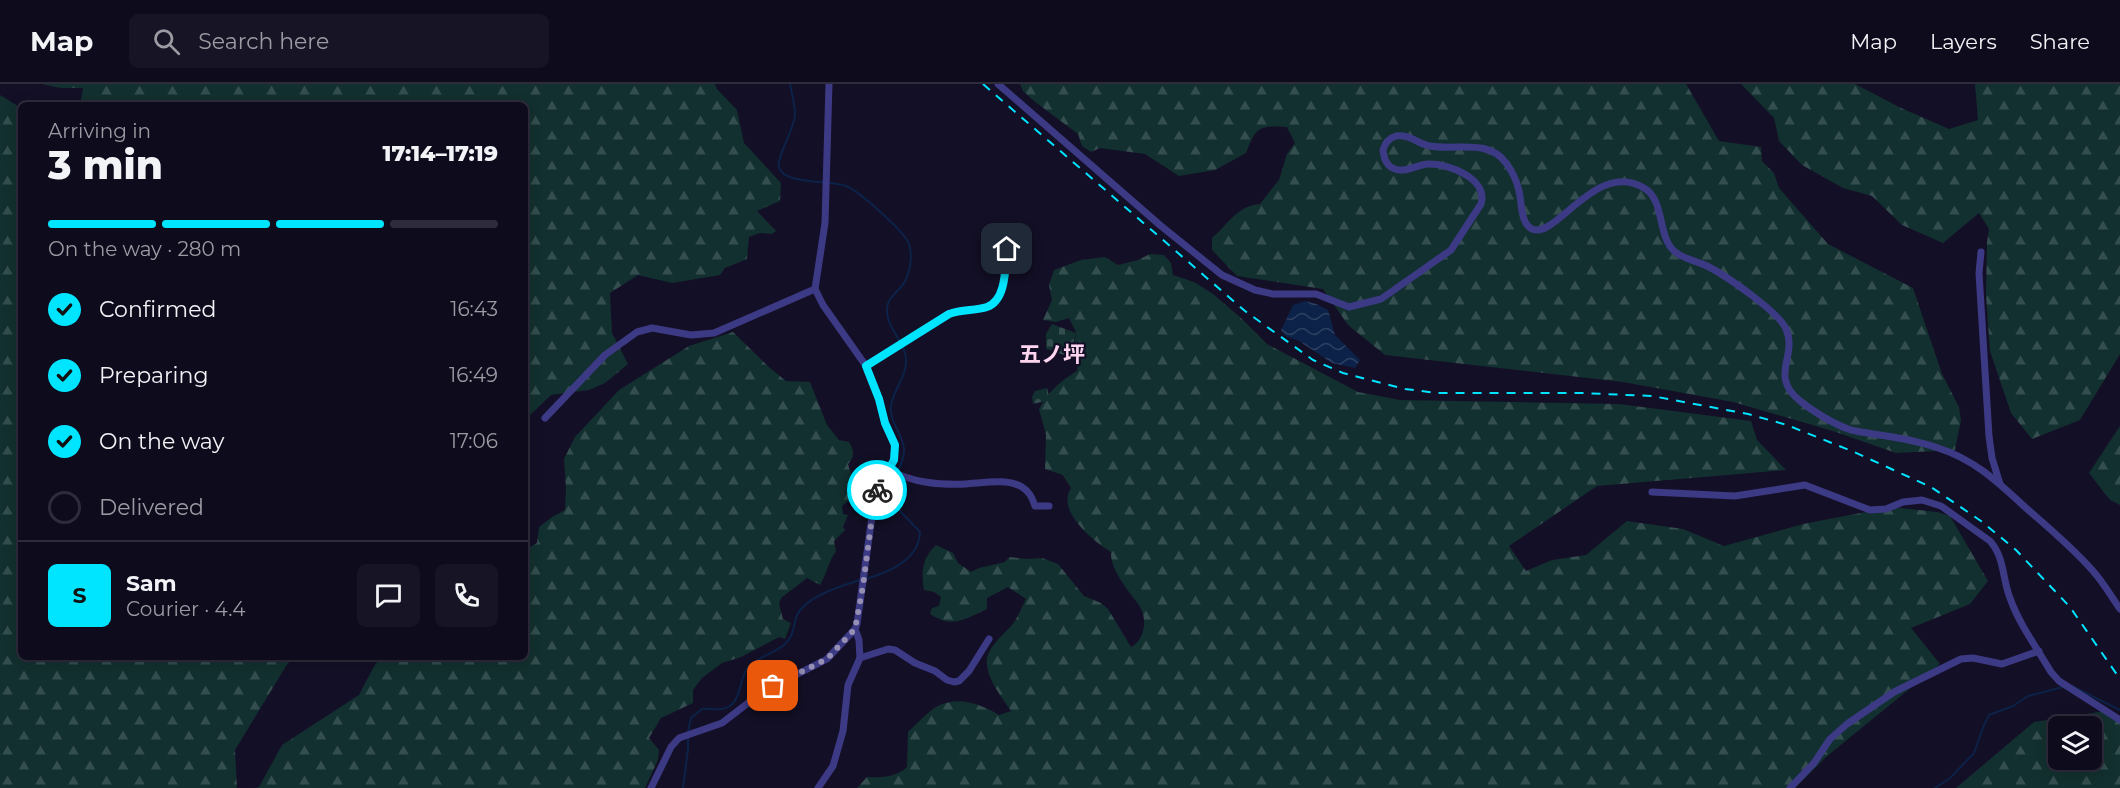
<!DOCTYPE html>
<html lang="en">
<head>
<meta charset="utf-8">
<style>
	:root { --surface:#0e0b1c; --page:#171425; --text:#f1f3f6; --muted:#9b9ba3; --line:#2e2b3b; --accent:#00e5ff }
	body { margin:0; font-family:Montserrat,"Noto Sans JP",sans-serif; background:var(--page); color:var(--text); height:100vh; display:flex; flex-direction:column; font-size:22px; white-space:nowrap }
	* { box-sizing:border-box; margin:0 }
	p { font-size:20px; color:var(--muted) }
	.icon { flex:none; width:33px; height:33px; fill:none; stroke:currentColor; stroke-width:2; stroke-linecap:round; stroke-linejoin:round }
	.map { position:relative; flex:1; overflow:hidden }
	.sheet { position:absolute; left:18px; top:18px; width:510px; height:558px; display:flex; flex-direction:column; background:var(--surface); border-radius:9px; box-shadow:0 3px 15px #0003,0 0 0 2px var(--line) }
	.sheet>* { flex:none }
	.controls { position:absolute; left:2048px; top:632px; display:grid; gap:12px }
	.controls a { display:grid; place-items:center; width:54px; height:54px; border-radius:9px; background:var(--surface); box-shadow:0 3px 15px #0003,0 0 0 2px var(--line); font-size:30px }
	.pin { position:absolute; display:grid; place-items:center; width:51px; height:51px; color:#fff; margin:-26px; border-radius:12px; box-shadow:0 3px 9px #0006 }
	.courier { position:absolute; display:grid; place-items:center; width:60px; height:60px; margin:-30px; border:4px solid #00e5ff; border-radius:50%; background:#fff; color:#222; box-shadow:0 2px 8px #0007 }
	.overview em { font-style:normal; font-weight:800 }
	.overview div { display:flex; flex-direction:column-reverse }
	.overview { display:flex; align-items:center; justify-content:space-between; height:102px; padding:0 30px }
	h1 { font-size:39px; font-weight:800; line-height:45px }
	.bar { display:grid; grid-template-columns:repeat(4,1fr); gap:9px 6px; align-content:center; height:72px; padding:0 30px }
	.bar i { height:8px; border-radius:4px; background:var(--line) }
	.bar .selected { background:var(--accent) }
	.bar p { grid-column:span 4 }
	.line { display:flex; align-items:center; gap:15px; padding:0 30px; border-top:2px solid var(--line) }
	.line div { flex:1 }
	.round { display:grid; place-items:center; flex:none; width:63px; height:63px; border-radius:9px; background:var(--page) }
	ol { padding:0 30px; list-style:none }
	li { display:flex; align-items:center; gap:18px; height:66px }
	li p { margin-inline-start:auto }
	li .icon { padding:6px; border-radius:50%; background:var(--accent); color:#111; stroke-width:4 }
	li:last-child { color:var(--muted) }
	li i { width:33px; height:33px; border:3px solid var(--line); border-radius:50% }
	header { display:flex; align-items:center; gap:36px; box-sizing:border-box; height:84px; padding:0 30px; background:var(--surface); border-bottom:2px solid var(--line) }
	header strong { font-size:28px }
	nav { display:flex; gap:33px; margin-inline-start:auto; font-size:21px }
	.search { width:420px; height:54px; background:var(--page); display:flex; align-items:center; gap:15px; box-sizing:border-box; padding:0 21px; border-radius:9px; color:var(--muted); font-size:22px }
	.map>svg:first-child { display:block }
</style>
</head>
<body>
<header>
<strong>Map</strong>
<div class="search"><svg class="icon" aria-label="search" viewBox="0 0 24 24"><circle cx="10" cy="10" r="6"/><path d="M15 15l6 6"/></svg>Search here</div>
<nav><a>Map</a><a>Layers</a><a>Share</a></nav>
</header>
<div class="map">
<svg width="2120" height="704" viewBox="0 0 2120 704">
	<defs>
		<pattern id="forest-firs" width="22" height="20" patternUnits="userSpaceOnUse" patternTransform="scale(1.5)"><rect width="22" height="20" fill="#12302f"/><path d="M5 1l3.5 6h-7zM16 11l3.5 6h-7z" fill="#344d4e"/></pattern>
		<pattern id="cemetery-stones" width="16" height="16" patternUnits="userSpaceOnUse" patternTransform="scale(1.5)"><rect width="16" height="16" fill="#12302f"/><path d="M2 7V4a2 2 0 0 1 4 0v3zM10 15v-3a2 2 0 0 1 4 0v3z" fill="#344d4e"/></pattern>
		<pattern id="water-waves" width="16" height="10" patternUnits="userSpaceOnUse" patternTransform="scale(1.5)"><rect width="16" height="10" fill="#0c2248"/><path d="M0 5q4-4 8 0t8 0" fill="none" stroke="#2f4163"/></pattern>
	</defs>
	<rect width="100%" height="100%" fill="#130f26"/>
	<g fill="url(#forest-firs)" fill-rule="evenodd">
		<polygon points="41,0 715,0 717,5 737,26 744,59 781,99 780,117 757,127 776,147 772,150 760,149 749,153 747,175 725,184 720,191 672,199 638,191 610,209 612,249 628,280 605,299 589,306 551,311 525,336 525,21 80,21 83,4 61,4"/>
		<path d="M1020,0H1686L1719,57L1761,63L1762,77L1774,89L1779,104L1828,160L1913,204L1942,290L1959,323L1961,336L1955,366L1896,369L1833,347L1733,318L1623,298L1385,271L1348,241L1323,205L1237,192L1212,166V154C1229,140 1236,122 1260,120L1279,96L1287,70L1295,59L1287,43C1259,41 1256,43 1246,69L1215,86L1179,92L1145,70L1100,64L1091,68L1082,62L1078,50L1034,17L1023,7Z"/>
		<polygon points="1741,0 1855,0 1901,24 1949,45 1978,36 1975,0 2120,0 2120,270 2080,336 2032,355 2011,329 1990,267 1986,211 1987,158 1989,145 1979,129 1943,159 1902,141 1872,112 1843,104 1802,81 1779,57 1774,34"/>
		<polygon points="0,11 21,24 21,573 294,573 286,582 235,666 237,704 0,704"/>
		<path d="M1150,170L1164,171L1171,179L1173,191L1194,198L1213,210L1241,234L1267,260L1358,308L1400,316L1619,320L1751,337L1757,356L1786,386L1597,402L1509,462L1526,487L1552,476L1586,471L1627,437L1683,445L1724,462L1803,440L1892,423L1937,428L1950,432L1988,497L1970,520L1911,544L1940,580L1826,673L1795,704H857L867,693C881,694 897,693 907,683L908,648C916,641 931,624 940,621C961,612 982,621 999,631L1011,627C1002,613 988,597 987,580C985,563 1006,550 1015,537C1019,530 1022,523 1026,515L1008,503L987,514V525C965,535 953,545 930,530L932,524L939,522L941,513L934,508L924,506C921,488 922,474 936,461L953,469L958,479L971,488L979,484L1005,478L1009,473L1028,475L1042,474L1058,480L1084,512L1101,519L1108,525L1131,563C1145,556 1148,534 1139,521C1129,507 1110,486 1111,468C1093,457 1056,427 1071,404L1063,391L1045,385L1046,351L1039,325C1048,307 1060,298 1077,287L1079,276L1074,262L1076,248L1069,234L1056,238L1043,236L1052,216L1049,201L1054,186L1081,176L1105,173L1118,181L1138,176Z"/>
		<path d="M733,248L770,284L786,297L810,298L827,341L839,356L849,358C854,366 855,373 848,380L853,397L850,403L852,408V414L842,422L843,430L848,431L843,443L845,446L834,457L836,467C828,478 827,490 820,501L807,494L781,514L779,520L783,535L791,539L785,555L779,553L741,573L722,579L702,594L693,606V619L661,634L649,654L659,666L658,676L645,704H255L259,703L282,661L359,611L373,584L381,573H525V466L537,459L539,443L552,433L565,426L566,405L564,375L575,353L619,306L689,262Z"/>
		<polygon points="2120,342 2120,421 2110,416 2089,389"/>
		<path d="M2105,627L2120,637V704H1956L2034,638ZM2058,642H2091V675H2058Z"/>
	</g>
	<g fill="url(#cemetery-stones)">
		<path d="M1052,240L1076,249L1073,260L1075,270C1064,274 1057,267 1046,265V250Z"/>
		<polygon points="1047,304 1050,316 1033,320 1032,313 1035,307"/>
	</g>
	<polygon fill="url(#water-waves)" points="1305,217 1317,220 1328,226 1335,251 1360,276 1355,284 1332,279 1299,257 1285,252 1281,246 1293,221"/>
	<g fill="none" stroke-linecap="round" stroke-linejoin="round">
		<g stroke="#0c2248" stroke-width="2">
			<path d="M790,0C792,10 795,22 795,31C794,46 776,74 779,83C783,101 830,96 846,102C859,107 904,147 909,160C913,172 910,193 901,203C895,210 887,215 887,225C886,244 905,257 906,275C907,293 893,305 891,322C889,338 903,350 904,365C905,380 892,393 891,408L900,427L920,448C919,476 889,488 866,495"/>
			<polyline points="2072,602 2120,626"/>
			<path d="M688,648L691,634L702,625C709,624 715,626 721,625C742,623 738,597 747,585C756,573 774,570 785,560C794,552 793,542 797,531C806,512 842,502 860,496"/>
			<polyline points="683,704 688,665 688,653"/>
			<polyline points="1935,704 1950,694 1974,669 1984,641 1989,631 2013,622 2028,612 2063,603"/>
		</g>
		<g stroke="#3d3a85" stroke-width="7">
			<path d="M998,0L1161,142L1222,191L1255,206L1273,210H1316L1349,223L1381,215L1451,166L1481,120C1489,95 1448,79 1428,80C1416,81 1406,89 1395,85C1386,82 1384,74 1383,66C1385,59 1389,54 1396,52C1410,50 1418,60 1430,62C1456,67 1488,54 1506,79C1512,87 1517,98 1519,107C1522,118 1520,139 1532,145C1556,156 1596,75 1644,104C1665,116 1657,151 1674,167C1683,175 1697,177 1707,182C1725,191 1779,228 1786,245C1798,272 1769,291 1799,316C1812,327 1832,339 1848,345C1856,348 1865,348 1873,350C1895,353 1918,357 1938,364C1974,375 1999,399 2026,424C2049,444 2073,464 2093,487C2103,498 2111,512 2120,525"/>
			<polyline points="1981,168 1979,189 1989,352 1992,374 2000,400"/>
			<path d="M866,282L949,230C962,225 975,227 987,223C1007,216 1005,182 1007,165"/>
			<polyline points="545,334 605,271 637,248 652,244 691,251 714,249 815,205"/>
			<path d="M889,386C913,399 939,401 966,400C983,399 1007,394 1022,403C1030,408 1032,414 1035,422H1049"/>
			<path d="M1652,408L1735,412L1805,401L1870,426L1886,425L1903,418L1922,416L1941,422L1990,457C2005,474 2002,494 2010,514C2019,540 2037,564 2051,588L2059,597L2120,636"/>
			<polyline points="860,574 888,565 895,566 915,579 935,587 947,596 954,598 959,597 969,587 989,555"/>
			<polyline points="651,704 671,663 679,654 722,639 761,609 827,575 855,545 857,540 874,418 880,399 894,376 895,361 885,339 879,315 866,282 823,221 815,205 825,139 829,0"/>
			<polyline points="818,704 833,682 843,647 848,601 860,574 859,556 855,545"/>
			<polyline points="1790,704 1814,679 1830,655 1847,640 1894,608 1961,575 1973,574 2002,580 2039,567"/>
		</g>
		<polyline stroke="#00e5ff" stroke-width="2" stroke-dasharray="9 8" stroke-linecap="butt" points="983,0 1245,227 1313,276 1343,289 1405,305 1437,309 1581,309 1652,312 1748,330 1787,341 1854,368 1931,403 1981,437 2016,466 2070,523 2120,595"/>
	</g>
	<g fill="none" stroke-linecap="round" stroke-linejoin="round">
		<polyline stroke="#948fb3" stroke-width="6" stroke-dasharray="0 10.8" points="773,602 827,575 855,545 863,502 874,418 877,406"/>
		<path stroke="#00e5ff" stroke-width="8" d="M877,406L894,376L895,361L885,339L879,315L866,282L949,230C962,225 975,227 987,223C1007,216 1005,182 1007,165"/>
	</g>
	<g text-anchor="middle" stroke-width="4.5" stroke-linejoin="round" paint-order="stroke">
		<g font-size="22" font-weight="bold" fill="#ffd6f0" stroke="#130f26">
			<text x="1052" y="278">五ノ坪</text>
		</g>
	</g>
</svg>
<div class="controls">
<a><svg class="icon" aria-label="layers" viewBox="0 0 24 24"><path d="M12 4l9 5-9 5-9-5zM3 14l9 5 9-5"/></svg></a>
</div>
<div class="pin" style="left:773px;top:602px;background:#ea580c"><svg class="icon" aria-label="bag" viewBox="0 0 24 24"><path d="M5 8h14l-1 12H6zM9 8a3 3 0 0 1 6 0"/></svg></div>
<div class="pin" style="left:1007px;top:165px;background:#1f2937"><svg class="icon" aria-label="home" viewBox="0 0 24 24"><path d="M3 11l9-7 9 7M6 9v11h12V9"/></svg></div>
<div class="courier" style="left:877px;top:406px"><svg class="icon" aria-label="bike" viewBox="0 0 24 24"><circle cx="6" cy="16" r="4"/><circle cx="18" cy="16" r="4"/><path d="M6 16l4-8h5l3 8M10 8l3 8H6M13 5h3"/></svg></div>
<section class="sheet">
<div class="overview"><div><h1>3 min</h1><p>Arriving in</p></div><em>17:14–17:19</em></div>
<div class="bar"><i class="selected"></i><i class="selected"></i><i class="selected"></i><i></i><p>On the way · 280 m</p></div>
<ol>
<li><svg class="icon" aria-label="check" viewBox="0 0 24 24"><path d="M5 12l5 5 9-10"/></svg>Confirmed<p>16:43</p></li>
<li><svg class="icon" aria-label="check" viewBox="0 0 24 24"><path d="M5 12l5 5 9-10"/></svg>Preparing<p>16:49</p></li>
<li><svg class="icon" aria-label="check" viewBox="0 0 24 24"><path d="M5 12l5 5 9-10"/></svg>On the way<p>17:06</p></li>
<li><i></i>Delivered</li>
</ol>
<div class="line" style="height:108px"><b class="round" style="background:var(--accent);color:#111">S</b><div><b>Sam</b><p>Courier · 4.4</p></div><a class="round"><svg class="icon" aria-label="chat" viewBox="0 0 24 24"><path d="M4 5h16v11H9l-5 4z"/></svg></a><a class="round"><svg class="icon" aria-label="phone" viewBox="0 0 24 24"><path d="M5 4h4l2 5-3 2q2 4 5 5l2-3 5 2v4C11 20 4 13 5 4z"/></svg></a></div>
</section>
</div>
</body>
</html>
